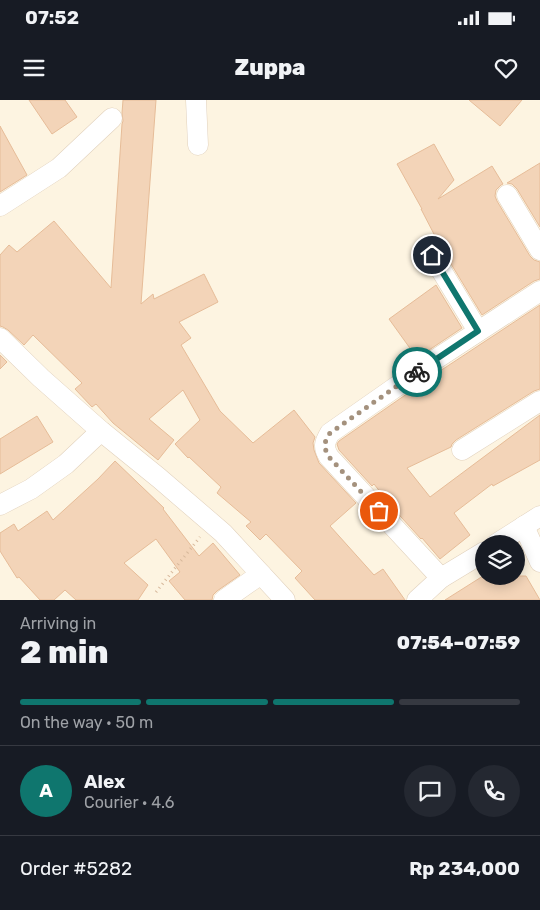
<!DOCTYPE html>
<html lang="en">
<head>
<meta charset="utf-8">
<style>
	:root { --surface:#171b24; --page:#242831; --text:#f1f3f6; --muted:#9ea1a6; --line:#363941; --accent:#0f766e }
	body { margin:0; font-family:Rubik,sans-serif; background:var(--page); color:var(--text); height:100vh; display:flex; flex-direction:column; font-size:19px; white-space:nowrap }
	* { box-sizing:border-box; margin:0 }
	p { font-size:16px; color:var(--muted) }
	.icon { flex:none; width:28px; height:28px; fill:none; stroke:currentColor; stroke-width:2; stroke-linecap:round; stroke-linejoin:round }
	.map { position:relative; height:500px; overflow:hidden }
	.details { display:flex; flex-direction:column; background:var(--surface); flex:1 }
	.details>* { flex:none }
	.controls { position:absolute; left:475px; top:435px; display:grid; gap:10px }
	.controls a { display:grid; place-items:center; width:50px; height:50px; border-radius:50%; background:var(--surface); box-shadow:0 2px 12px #0003; font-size:25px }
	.pin { position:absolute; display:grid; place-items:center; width:42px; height:42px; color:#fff; margin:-21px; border:2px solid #fff; border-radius:50%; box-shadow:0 1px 5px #0007 }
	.courier { position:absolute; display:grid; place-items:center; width:50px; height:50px; margin:-25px; border:4px solid #0f766e; border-radius:50%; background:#fff; color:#222; box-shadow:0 1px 6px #0007 }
	.headline em { font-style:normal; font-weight:800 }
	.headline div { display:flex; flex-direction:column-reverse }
	.headline { display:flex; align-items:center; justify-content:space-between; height:85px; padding:0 20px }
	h1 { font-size:32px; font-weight:800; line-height:38px }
	.bar { display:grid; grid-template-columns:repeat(4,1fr); gap:8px 5px; align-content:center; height:60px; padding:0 20px }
	.bar i { height:6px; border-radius:4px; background:var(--line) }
	.bar .selected { background:var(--accent) }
	.bar p { grid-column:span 4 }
	.line { display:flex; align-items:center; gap:12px; padding:0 20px; border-top:1px solid var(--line) }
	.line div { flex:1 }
	.round { display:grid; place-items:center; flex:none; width:52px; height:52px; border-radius:26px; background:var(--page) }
	.status { display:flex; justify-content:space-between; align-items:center; height:35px; padding:0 25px; background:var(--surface); direction:ltr }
	.status svg { height:14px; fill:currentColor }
	header { display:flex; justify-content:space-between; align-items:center; height:65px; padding:0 20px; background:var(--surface); font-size:22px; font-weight:800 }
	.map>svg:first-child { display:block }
</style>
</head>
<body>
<div class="status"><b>07:52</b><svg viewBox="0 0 49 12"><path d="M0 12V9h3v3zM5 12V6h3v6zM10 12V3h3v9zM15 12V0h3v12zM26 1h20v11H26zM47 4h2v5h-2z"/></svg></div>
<header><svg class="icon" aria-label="menu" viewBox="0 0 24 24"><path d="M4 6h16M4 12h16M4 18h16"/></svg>Zuppa<svg class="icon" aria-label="heart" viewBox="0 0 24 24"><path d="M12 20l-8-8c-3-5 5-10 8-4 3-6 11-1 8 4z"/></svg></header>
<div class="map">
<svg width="540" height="500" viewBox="0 0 540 500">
	<rect width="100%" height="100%" fill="#fdf4e1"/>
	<g fill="#f3d4b8" stroke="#e6bc98">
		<polygon points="29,0 65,0 77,17 52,34"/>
		<polygon points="123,0 156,0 141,204 153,194 154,199 204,174 218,202 179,222 191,238 181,245 220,311 253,343 294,310 315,337 313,343 314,350 319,363 356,403 330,426 374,475 383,469 405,500 315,500 295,478 302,471 266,434 260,440 246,426 251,422 217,393 221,387 189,357 188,358 175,344 200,320 183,290 149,319 174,340 158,360 113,323 96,304 92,307 75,289 82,283 33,235 24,245 8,230 3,227 0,226 0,155 9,145 17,152 54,121 111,188 122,24 123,21 122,13"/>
		<polygon points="469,0 522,0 500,26"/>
		<polygon points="0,26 27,75 0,92"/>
		<polygon points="434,44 454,80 438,99 492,66 503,84 501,85 496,90 495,96 497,101 530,156 534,160 540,162 540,179 534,181 482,215 442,149 437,144 435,136 421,109 422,109 397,64"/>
		<polygon points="540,63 540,127 517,89 512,84 507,83"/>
		<polygon points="436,185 462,228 417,258 389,219"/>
		<polygon points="540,205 540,289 534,291 456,340 452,344 451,347 407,368 430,397 540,315 540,360 493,386 492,384 454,413 470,435 440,459 422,438 421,439 392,407 374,384 372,386 339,350 337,344 339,341 437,273"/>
		<polygon points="0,255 7,262 0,269"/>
		<polygon points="37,316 53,342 0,374 0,339"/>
		<polygon points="115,361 164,408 163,409 199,456 213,443 240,475 217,491 213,495 212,500 185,500 169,481 180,472 156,439 124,463 148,485 138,500 76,500 65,490 54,500 40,500 19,477 17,478 0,451 0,433 14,424 18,431 47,411 53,420 98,379"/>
		<polygon points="483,476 526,476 540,500 445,500"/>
	</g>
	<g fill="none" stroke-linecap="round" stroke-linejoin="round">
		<defs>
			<g id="street">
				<polyline points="196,0 198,45"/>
				<polyline points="507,95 540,150"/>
				<polyline points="0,106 59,68 112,18"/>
				<polyline points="432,155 478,231"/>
				<polyline points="0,238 41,278 101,331 159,378 223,433 285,500"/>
				<polyline points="462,350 540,301"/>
				<polyline points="0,405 31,389 66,364 101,331"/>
				<polyline points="524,426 540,462"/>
				<polyline points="496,444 540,416"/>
				<path d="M441,478L329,357C323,347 324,343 330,333L430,263L540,191"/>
				<polyline points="224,500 261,474"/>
				<polyline points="417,500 441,478 484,452"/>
			</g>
		</defs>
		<use href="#street" stroke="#e1d1bd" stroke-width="21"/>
		<polyline stroke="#d7b89b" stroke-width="3" stroke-dasharray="1 4" stroke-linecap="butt" points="156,492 200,437"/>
		<use href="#street" stroke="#fff" stroke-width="20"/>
	</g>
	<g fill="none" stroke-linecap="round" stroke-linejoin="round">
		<path stroke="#a4917d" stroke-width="5" stroke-dasharray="0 9" d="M379,411L329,357C323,347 324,342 330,333L417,272"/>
		<polyline stroke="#0f766e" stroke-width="6" points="417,272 478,231 432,155"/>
	</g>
</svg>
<div class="controls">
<a><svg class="icon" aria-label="layers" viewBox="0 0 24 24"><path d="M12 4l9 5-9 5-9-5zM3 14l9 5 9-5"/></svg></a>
</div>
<div class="pin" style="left:379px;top:411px;background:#ea580c"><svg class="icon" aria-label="bag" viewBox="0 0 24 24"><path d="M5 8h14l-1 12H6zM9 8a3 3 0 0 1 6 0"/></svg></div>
<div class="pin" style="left:432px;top:155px;background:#1f2937"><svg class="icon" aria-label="home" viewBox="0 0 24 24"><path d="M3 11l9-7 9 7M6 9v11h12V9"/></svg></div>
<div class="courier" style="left:417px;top:272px"><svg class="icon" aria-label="bike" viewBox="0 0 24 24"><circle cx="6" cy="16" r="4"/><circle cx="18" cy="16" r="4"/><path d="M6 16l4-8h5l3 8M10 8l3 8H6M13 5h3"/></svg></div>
</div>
<section class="details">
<div class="headline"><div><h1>2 min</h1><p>Arriving in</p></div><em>07:54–07:59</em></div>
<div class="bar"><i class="selected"></i><i class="selected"></i><i class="selected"></i><i></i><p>On the way · 50 m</p></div>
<div class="line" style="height:90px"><b class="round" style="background:var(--accent);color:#fff">A</b><div><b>Alex</b><p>Courier · 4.6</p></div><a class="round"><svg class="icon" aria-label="chat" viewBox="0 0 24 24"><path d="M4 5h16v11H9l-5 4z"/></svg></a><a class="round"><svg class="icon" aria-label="phone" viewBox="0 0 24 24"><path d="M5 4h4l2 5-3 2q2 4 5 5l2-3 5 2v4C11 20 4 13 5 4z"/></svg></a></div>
<div class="line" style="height:65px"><div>Order #5282</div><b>Rp 234,000</b></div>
</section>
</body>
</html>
